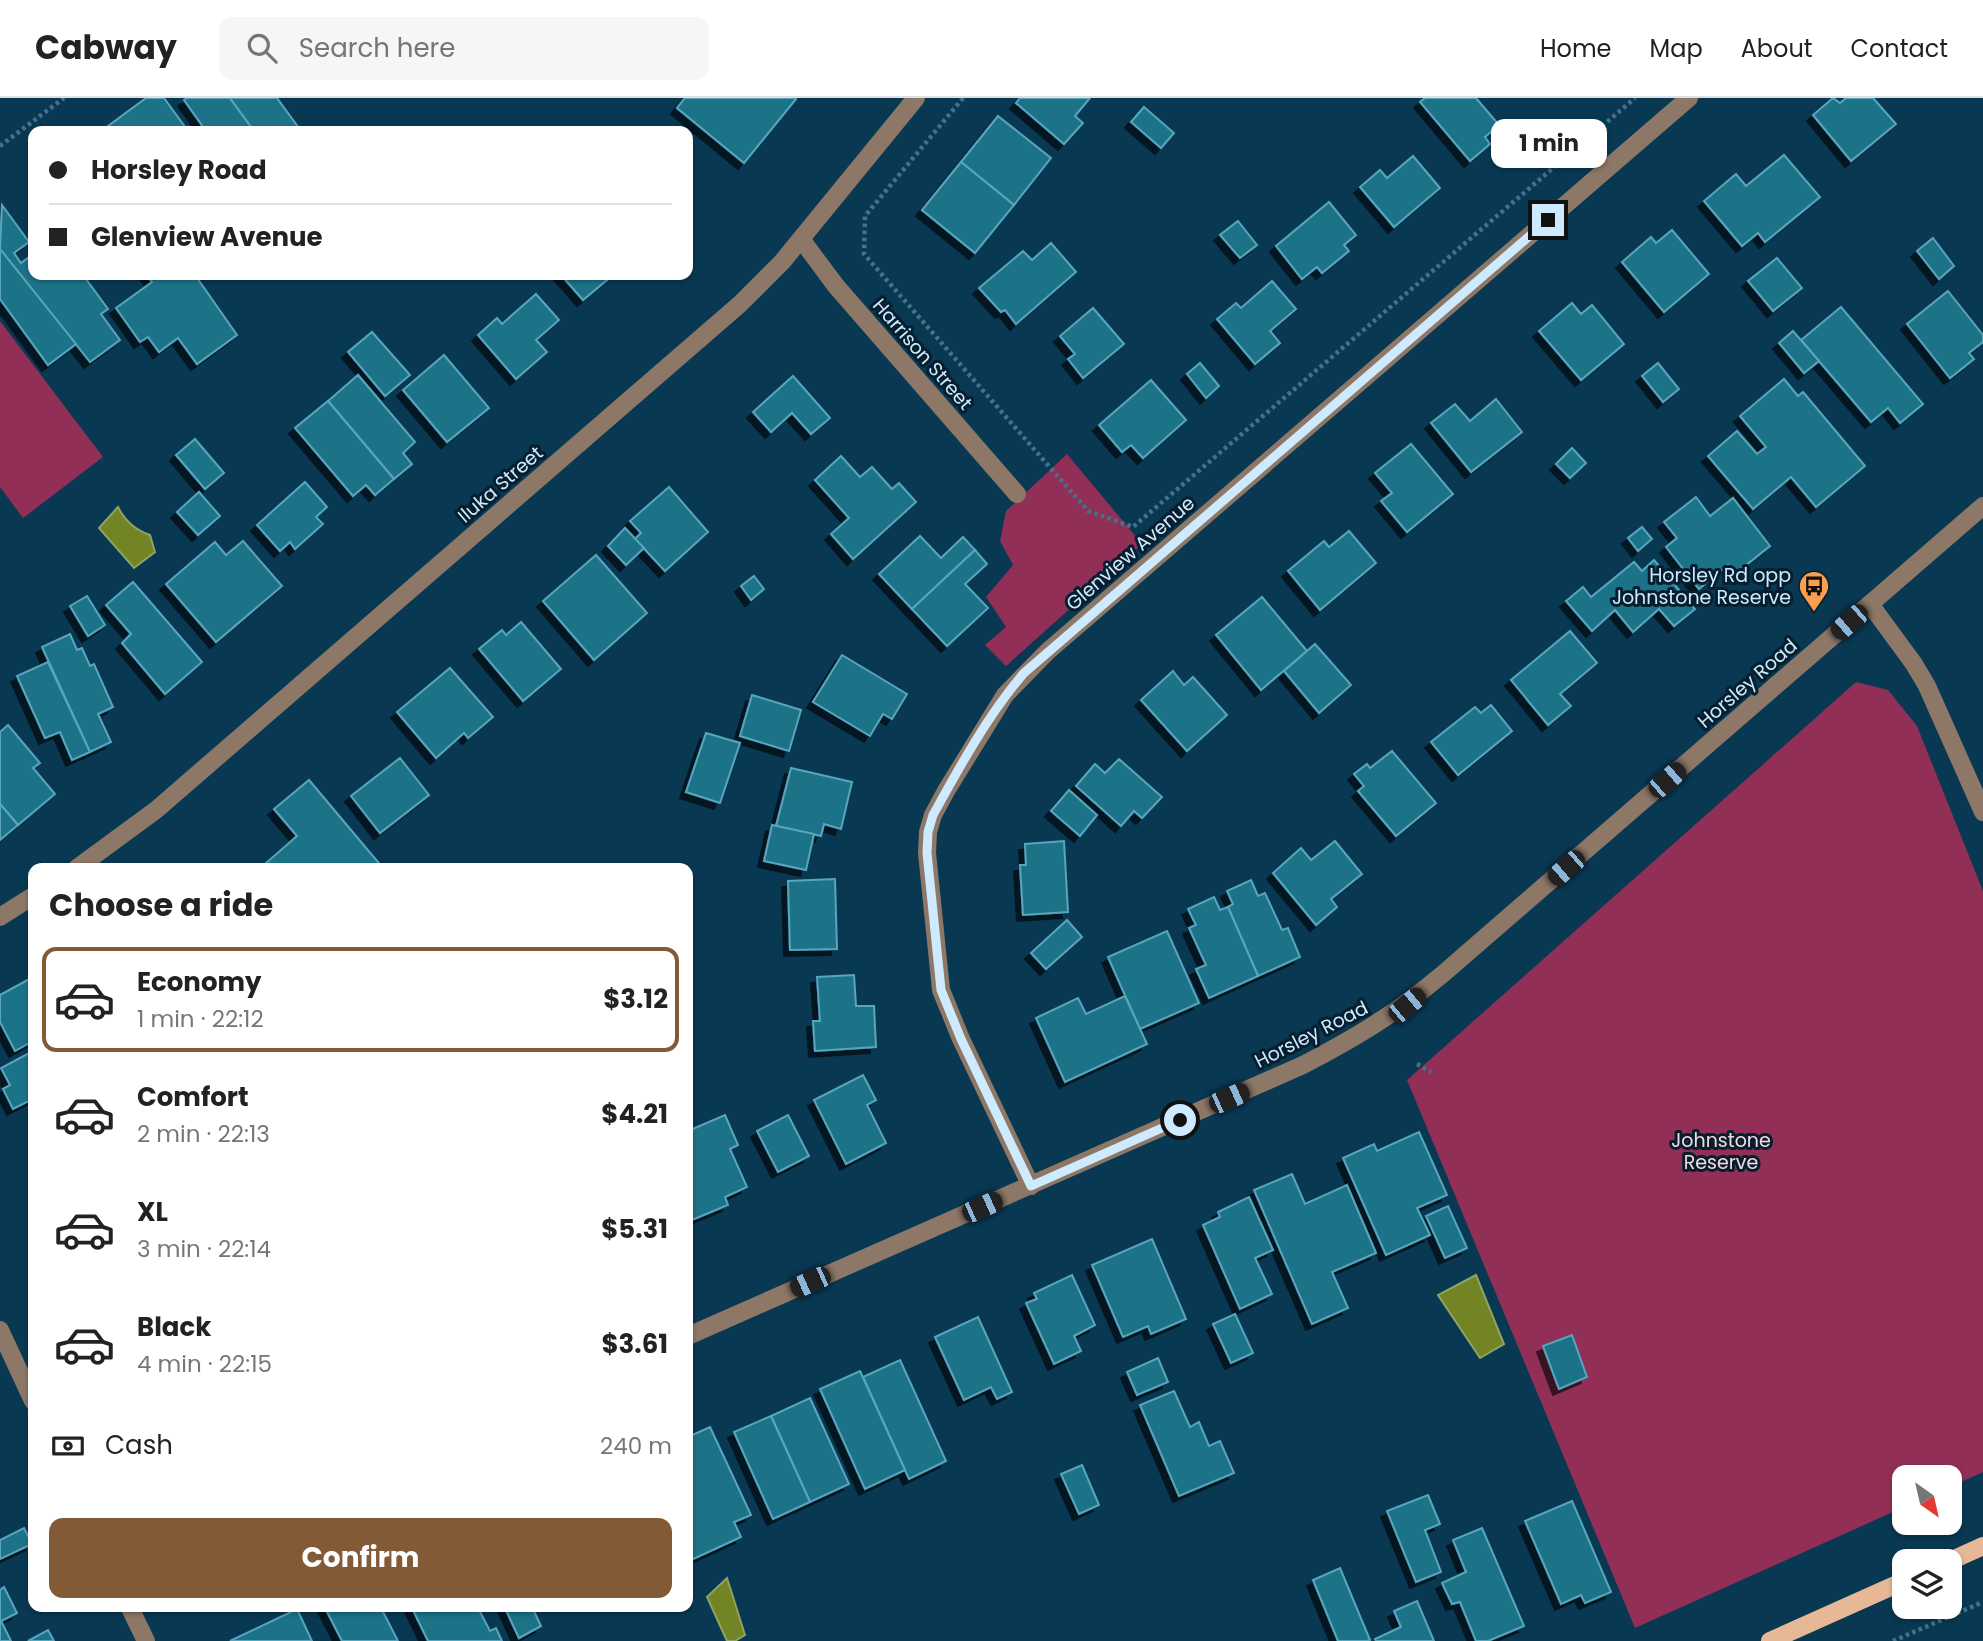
<!DOCTYPE html>
<html lang="en">
<head>
<meta charset="utf-8">
<style>
  body { margin:0; font-family:Poppins,sans-serif; background:#f6f6f6; color:#222; height:100vh; display:flex; flex-direction:column; font-size:26px; white-space:nowrap }
  * { box-sizing:border-box; margin:0 }
  p { font-size:23px; color:#767676 }
  .icon { flex:none; width:38px; height:38px; fill:none; stroke:currentColor; stroke-width:2; stroke-linecap:round; stroke-linejoin:round }
  .map { position:relative; flex:1; overflow:hidden }
  .details { position:absolute; left:28px; top:765px; width:665px; height:749px; display:flex; flex-direction:column; background:#fff; border-radius:14px; box-shadow:0 2px 5px #0004 }
  .details>* { flex:none }
  .hud { position:absolute; left:28px; top:28px; width:665px; height:154px; border-radius:14px; box-shadow:0 2px 5px #0004; display:grid; align-content:center; height:154px; padding:0 21px; background:#fff }
  .needle { width:46px; rotate:146deg }
  .tools { position:absolute; left:1892px; top:1367px; display:grid; gap:14px }
  .tools a { display:grid; place-items:center; width:70px; height:70px; border-radius:14px; background:#fff; box-shadow:0 2px 5px #0004; font-size:35px }
  .end { position:absolute; width:32px; height:32px; margin:-16px; border:9px solid #cdeaff; background:#111; box-shadow:0 0 0 4px #111 }
  .from { border-radius:50% }
  .bubble { position:absolute; height:49px; border-radius:14px; background:#fff; box-shadow:0 2px 5px #0004; font-size:23px; font-weight:700; line-height:49px; text-align:center }
  .car { position:absolute; width:21px; height:42px; margin:-21px -10px; border-radius:9px; box-shadow:0 0 5px 2px #0007; background:linear-gradient(#222 24%,#8ab4d8 0 40%,#222 0 76%,#8ab4d8 0 86%,#222 0) }
  .hud b { display:flex; align-items:center; gap:24px; height:66px; font-size:26px }
  .hud b+b { border-top:2px solid #e0e0e0 }
  .hud i { width:18px; height:18px; background:#222 }
  ul { padding:0; list-style:none }
  li { display:flex; align-items:center; gap:21px; height:105px; margin:0 14px 10px; padding:0 7px; border:4px solid transparent; border-radius:14px }
  li div { flex:1 }
  li b { display:block; font-size:26px }
  li em { font-style:normal; font-weight:700 }
  li.current { border-color:#835a36 }
  li>.icon { width:63px; height:63px; stroke-width:1.5 }
  h2 { padding:0 21px; font-size:32px; line-height:84px }
  .pay { display:flex; align-items:center; gap:18px; height:77px; padding:0 21px; font-size:26px }
  .pay p { margin-inline-start:auto }
  .action { display:flex; gap:14px; margin-top:auto; padding:14px 21px }
  .action a { flex:1; height:80px; border-radius:14px; background:#835a36; color:#fff; font-size:28px; font-weight:700; line-height:80px; text-align:center }
  header { display:flex; align-items:center; gap:42px; box-sizing:border-box; height:98px; padding:0 35px; background:#fff; border-bottom:2px solid #e0e0e0 }
  header strong { font-size:33px }
  nav { display:flex; gap:38px; margin-inline-start:auto; font-size:24px }
  .search { width:490px; height:63px; background:#f6f6f6; display:flex; align-items:center; gap:18px; box-sizing:border-box; padding:0 24px; border-radius:14px; color:#767676; font-size:26px }
  .map>svg:first-child { display:block }
  .green { fill:#912f56 }
  .water { fill:#738425; stroke:#8ea366; stroke-width:2 }
  .building { fill:#1e7388; stroke:#58a6bd; stroke-width:2; filter:url(#shadow) }
  .lines { fill:none; stroke-linecap:round; stroke-linejoin:round }
  .path { stroke:#477089; stroke-width:4.5; stroke-dasharray:3.5 3.5; stroke-linecap:butt }
  .minor { stroke:#8d7766; stroke-width:18 }
  .major { stroke:#e6b895; stroke-width:18 }
  .route { stroke:#cdeaff; stroke-width:9 }
  .labels { text-anchor:middle; stroke-width:6; stroke-linejoin:round; paint-order:stroke }
  .street-label { font-size:19px; fill:#cdeaff; stroke:#061e2d }
  .poi-label { font-size:19px; fill:#cdeaff; stroke:#061e2d; text-anchor:end }
  .park-label { font-size:19px; fill:#f8d9e2; stroke:#061e2d }
</style>
</head>
<body>
<header>
<strong>Cabway</strong>
<div class="search"><svg class="icon" aria-label="search" viewBox="0 0 24 24"><circle cx="10" cy="10" r="6"/><path d="M15 15l6 6"/></svg>Search here</div>
<nav><a>Home</a><a>Map</a><a>About</a><a>Contact</a></nav>
</header>
<div class="map">
<svg width="1983" height="1543" viewBox="0 0 1983 1543">
  <defs>
    <filter id="shadow"><feDropShadow dx="-6" dy="6" stdDeviation="0" flood-color="#0009"/></filter>
  </defs>
  <rect width="100%" height="100%" fill="#093853"/>
  <g class="green">
    <polygon points="0,223 103,359 23,420 0,389"/>
    <polygon points="1067,356 1142,446 1006,568 985,547 1006,529 986,499 1013,467 1000,443 1006,413"/>
    <polygon points="1856,584 1888,592 1917,628 1983,793 1983,1374 1950,1389 1950,1379 1904,1379 1904,1409 1635,1530 1407,982"/>
  </g>
  <g class="water">
    <path d="M118,409C125,423 135,432 150,437L155,454L134,470L99,430Z"/>
    <polygon points="1476,1177 1504,1246 1480,1260 1438,1197"/>
    <polygon points="727,1480 745,1537 735,1543 727,1543 707,1499"/>
  </g>
  <g class="building">
    <polygon points="146,0 164,0 188,33 111,33 108,28"/>
    <polygon points="187,0 230,0 254,33 206,33 184,2"/>
    <polygon points="230,0 277,0 301,33 254,33"/>
    <polygon points="685,0 794,0 796,1 744,65 677,10"/>
    <polygon points="1020,0 1090,0 1075,18 1083,25 1064,46 1016,5"/>
    <polygon points="1425,0 1476,0 1499,27 1485,39 1490,46 1470,63 1420,4"/>
    <polygon points="1833,0 1840,5 1846,0 1873,0 1896,26 1851,63 1813,17"/>
    <polygon points="1144,9 1174,35 1161,50 1131,24"/>
    <polygon points="998,18 1051,60 1014,107 961,64"/>
    <polygon points="1784,57 1820,99 1765,144 1758,135 1742,148 1704,103 1736,76 1746,88"/>
    <polygon points="1413,58 1440,90 1394,129 1360,89 1380,72 1387,80"/>
    <polygon points="961,64 1014,107 975,155 922,112"/>
    <polygon points="1329,104 1356,137 1344,147 1349,153 1322,175 1317,169 1302,181 1276,148"/>
    <polygon points="2,107 29,144 14,155 21,165 33,156 33,177 83,177 108,211 101,216 120,242 90,264 0,151"/>
    <polygon points="1238,123 1257,147 1240,160 1220,137"/>
    <polygon points="1672,132 1709,176 1664,214 1622,164 1651,139 1656,145"/>
    <polygon points="1933,140 1954,168 1939,181 1917,153"/>
    <polygon points="1051,145 1076,174 1016,226 1005,212 1001,214 979,190 1023,153 1032,162"/>
    <polygon points="0,151 76,246 48,267 0,201"/>
    <polygon points="1777,160 1802,190 1773,213 1748,183"/>
    <polygon points="147,177 195,177 237,237 197,266 178,240 159,254 148,239 140,244 116,210 152,184"/>
    <polygon points="561,177 613,177 583,202"/>
    <polygon points="1272,183 1296,211 1270,233 1280,245 1255,266 1217,221 1236,205 1241,210"/>
    <polygon points="1948,193 1983,237 1983,244 1969,255 1974,261 1950,280 1907,226"/>
    <polygon points="536,196 559,222 536,242 547,254 516,281 478,237 497,220 502,226"/>
    <polygon points="1572,205 1581,216 1592,207 1624,246 1581,282 1539,233"/>
    <polygon points="1841,209 1923,306 1900,325 1888,310 1871,324 1801,242"/>
    <polygon points="1093,210 1124,246 1083,280 1068,261 1075,256 1060,238"/>
    <polygon points="1793,233 1819,263 1804,275 1779,245"/>
    <polygon points="372,234 410,277 385,298 348,254"/>
    <polygon points="444,257 489,310 447,344 403,292"/>
    <polygon points="1200,265 1219,288 1206,300 1187,276"/>
    <polygon points="1658,265 1679,291 1663,304 1642,278"/>
    <polygon points="358,277 415,344 403,355 412,366 394,381 328,303"/>
    <polygon points="793,278 830,320 811,336 792,315 771,334 753,314"/>
    <polygon points="1784,281 1798,298 1803,294 1865,368 1816,409 1791,379 1753,411 1708,358 1737,333 1757,356 1766,349 1740,318"/>
    <polygon points="1151,282 1186,322 1143,360 1131,347 1122,354 1099,327"/>
    <polygon points="1496,301 1522,334 1471,374 1431,325 1455,306 1470,323"/>
    <polygon points="328,303 394,381 375,397 366,387 353,398 295,330"/>
    <polygon points="195,341 224,375 205,391 176,357"/>
    <polygon points="1411,346 1453,396 1407,434 1381,403 1392,395 1375,375"/>
    <polygon points="1572,350 1586,365 1570,380 1556,366"/>
    <polygon points="841,358 860,379 872,369 892,391 899,385 916,404 853,461 831,436 849,420 815,382"/>
    <polygon points="305,384 327,409 316,419 323,426 295,451 290,444 280,453 257,427"/>
    <polygon points="669,389 708,434 665,473 635,441 641,435 630,423"/>
    <polygon points="199,394 220,418 198,437 177,414"/>
    <polygon points="1696,399 1710,418 1733,400 1770,448 1735,476 1728,467 1699,491 1666,449 1677,440 1664,424"/>
    <polygon points="1642,429 1652,441 1638,453 1628,440"/>
    <polygon points="625,430 644,450 626,467 608,448"/>
    <polygon points="1349,433 1376,465 1320,512 1288,473 1324,443 1329,449"/>
    <polygon points="920,438 941,460 963,439 975,452 912,511 879,476"/>
    <polygon points="243,443 282,488 216,544 166,486 215,444 226,457"/>
    <polygon points="975,452 987,466 965,486 988,510 947,548 912,511"/>
    <polygon points="596,457 647,515 594,562 543,503"/>
    <polygon points="1654,462 1695,511 1674,528 1659,511 1633,534 1615,512 1592,533 1566,503 1583,489 1591,499 1634,464 1642,473"/>
    <polygon points="754,478 764,491 751,502 741,488"/>
    <polygon points="133,484 202,564 165,596 122,545 131,536 106,507"/>
    <polygon points="87,498 105,527 88,538 70,508"/>
    <polygon points="1262,499 1307,553 1261,592 1216,537"/>
    <polygon points="521,524 561,571 523,603 479,551 502,532 506,537"/>
    <polygon points="1570,533 1597,565 1560,596 1571,608 1548,627 1511,582"/>
    <polygon points="70,536 77,552 82,550 90,568 94,566 113,609 98,616 111,644 90,654 42,549"/>
    <polygon points="1315,546 1351,587 1319,615 1284,573"/>
    <polygon points="842,557 907,596 892,621 883,616 870,638 813,604"/>
    <polygon points="48,564 90,654 72,662 60,634 45,640 17,578"/>
    <polygon points="450,570 493,619 468,640 464,635 436,660 397,614"/>
    <polygon points="1173,573 1184,587 1193,579 1227,617 1187,653 1141,602"/>
    <polygon points="752,597 801,612 789,653 740,638"/>
    <polygon points="1491,607 1512,633 1458,677 1431,644 1475,609 1481,615"/>
    <polygon points="8,627 40,665 33,670 55,696 18,727 0,706 0,634"/>
    <polygon points="706,635 740,645 720,705 686,694"/>
    <polygon points="1392,653 1436,705 1396,738 1358,693 1364,688 1354,676 1367,666 1370,670"/>
    <polygon points="400,660 429,697 380,735 351,698"/>
    <polygon points="1119,661 1162,699 1142,720 1134,713 1121,728 1076,688 1095,666 1105,675"/>
    <polygon points="791,670 852,684 841,731 824,726 821,738 776,728"/>
    <polygon points="309,682 383,770 270,770 266,765 297,738 274,711"/>
    <polygon points="1069,692 1097,717 1080,738 1051,713"/>
    <polygon points="0,706 18,727 0,742"/>
    <polygon points="772,727 814,736 806,772 764,763"/>
    <polygon points="1064,743 1068,814 1023,817 1020,767 1026,767 1025,746"/>
    <polygon points="1335,743 1362,776 1331,801 1337,809 1316,827 1273,775 1301,750 1311,762"/>
    <polygon points="835,781 837,851 790,852 788,783"/>
    <polygon points="1251,782 1258,798 1265,795 1282,832 1288,830 1300,859 1258,878 1228,809 1233,806 1227,793"/>
    <polygon points="1214,799 1220,812 1228,809 1258,878 1209,900 1196,871 1206,867 1189,830 1196,827 1188,811"/>
    <polygon points="1067,822 1082,839 1046,871 1031,855"/>
    <polygon points="1167,833 1199,905 1140,931 1108,859"/>
    <polygon points="854,877 856,908 874,908 876,949 815,953 813,923 820,923 817,879"/>
    <polygon points="33,879 33,943 15,953 0,924 0,897"/>
    <polygon points="1125,898 1147,946 1065,984 1036,920 1078,900 1086,916"/>
    <polygon points="33,953 33,1001 13,1011 3,991 10,987 1,970"/>
    <polygon points="863,977 876,1002 867,1007 886,1045 846,1066 814,1002"/>
    <polygon points="725,1017 738,1047 730,1051 747,1089 725,1099 728,1107 692,1122 688,1114 688,1033"/>
    <polygon points="788,1017 809,1058 778,1074 757,1033"/>
    <polygon points="1419,1034 1447,1097 1417,1110 1430,1137 1386,1157 1343,1060 1374,1046 1377,1053"/>
    <polygon points="1292,1076 1305,1106 1347,1087 1376,1155 1332,1174 1348,1210 1312,1226 1254,1092"/>
    <polygon points="1249,1099 1273,1152 1255,1160 1272,1196 1240,1211 1203,1127 1220,1119 1218,1114"/>
    <polygon points="1448,1108 1467,1150 1445,1160 1426,1118"/>
    <polygon points="1152,1141 1186,1221 1151,1236 1148,1228 1123,1239 1092,1167"/>
    <polygon points="1072,1177 1095,1227 1074,1238 1081,1253 1054,1266 1026,1205 1037,1201 1034,1195"/>
    <polygon points="1235,1216 1253,1255 1231,1265 1213,1226"/>
    <polygon points="978,1219 1012,1294 997,1301 991,1289 964,1302 935,1239"/>
    <polygon points="1572,1237 1587,1279 1559,1291 1543,1248"/>
    <polygon points="1158,1260 1168,1284 1137,1297 1127,1274"/>
    <polygon points="900,1262 946,1363 909,1381 863,1279"/>
    <polygon points="860,1273 905,1372 865,1391 820,1291"/>
    <polygon points="1174,1293 1190,1329 1199,1324 1209,1348 1220,1343 1234,1375 1179,1398 1140,1307"/>
    <polygon points="810,1300 849,1386 810,1404 771,1318"/>
    <polygon points="771,1318 810,1404 773,1421 734,1334"/>
    <polygon points="710,1329 751,1417 734,1424 741,1439 689,1463 688,1339"/>
    <polygon points="1082,1367 1099,1407 1079,1416 1061,1376"/>
    <polygon points="1428,1397 1440,1426 1425,1432 1441,1474 1416,1484 1387,1413"/>
    <polygon points="1572,1403 1611,1494 1585,1505 1581,1497 1561,1506 1525,1423"/>
    <polygon points="24,1430 32,1446 0,1461 0,1442"/>
    <polygon points="1482,1430 1524,1528 1488,1543 1476,1543 1460,1504 1452,1506 1442,1485 1466,1474 1453,1442"/>
    <polygon points="1340,1470 1370,1542 1367,1543 1338,1543 1313,1482"/>
    <polygon points="4,1489 17,1515 1,1523 11,1543 0,1543 0,1492"/>
    <polygon points="1417,1503 1434,1543 1376,1543 1375,1541 1401,1529 1394,1513"/>
    <polygon points="324,1508 380,1508 398,1543 342,1543"/>
    <polygon points="411,1508 477,1508 490,1533 496,1530 502,1543 428,1543"/>
    <polygon points="504,1508 537,1508 533,1511 541,1528 519,1540"/>
    <polygon points="297,1511 312,1543 230,1543"/>
    <polygon points="48,1532 54,1543 28,1543"/>
  </g>
  <g class="lines">
    <g class="path">
      <polyline points="963,0 865,118 864,156 1088,413 1133,429 1635,0"/>
      <polyline points="0,48 64,0"/>
      <polyline points="1417,966 1431,974"/>
      <polyline points="1893,1543 1983,1504"/>
    </g>
    <g class="minor">
      <polyline points="801,141 836,188 1017,396"/>
      <polyline points="1870,506 1914,566 1927,588 1983,714"/>
      <polyline points="77,770 156,712 740,206 782,164 916,0"/>
      <polyline points="0,819 33,798"/>
      <polyline points="1031,1088 961,941 941,892 927,755 928,734 933,717 946,693 1005,597 1048,553 1689,0"/>
      <polyline points="0,1232 33,1303"/>
      <path d="M688,1238L1303,967C1357,939 1398,914 1444,875L1983,408"/>
      <polyline points="129,1508 146,1543"/>
    </g>
    <g class="major">
      <polyline points="1950,1463 1983,1448"/>
      <polyline points="1770,1543 1904,1483"/>
    </g>
  </g>
  <g class="lines">
    <path class="route" d="M1180,1022L1031,1088L961,941L941,892L927,755L928,734L933,717C960,668 988,617 1024,575L1548,122"/>
  </g>
  <defs>
    <g id="bus-pin" transform="scale(1.575)"><path d="M0 17L-7.5 6A9.5 9.5 0 1 1 7.5 6Z" fill="#fa9f4f" stroke="#061e2d"/><path d="M-5-6H5V4H4V6H2V4H-2V6H-4V4H-5ZM-3.5-4V0h7V-4ZM-3.5 1.2v1.5H-2V1.2ZM2 1.2v1.5H3.5V1.2Z" fill="#111"/></g>
  </defs>
  <g fill-rule="evenodd">
    <use href="#bus-pin" x="1814" y="488"/>
  </g>
  <g class="labels">
    <g class="street-label">
      <text transform="translate(923 256) rotate(49)" y="7">Harrison Street</text>
      <text transform="translate(500 386) rotate(-41)" y="7">Iluka Street</text>
      <text transform="translate(1130 455) rotate(-41)" y="7">Glenview Avenue</text>
      <text transform="translate(1747 585) rotate(-41)" y="7">Horsley Road</text>
      <text transform="translate(1311 936) rotate(-27)" y="7">Horsley Road</text>
    </g>
    <g class="poi-label">
      <text x="1791" y="484">Horsley Rd opp<tspan x="1791" dy="22">Johnstone Reserve</tspan></text>
    </g>
    <g class="park-label">
      <text x="1721" y="1049">Johnstone<tspan x="1721" dy="22">Reserve</tspan></text>
    </g>
  </g>
</svg>
<div class="tools">
<a><svg class="needle" viewBox="-14 -14 28 28"><path d="M0-13l5 13h-10z" fill="#e53935"/><path d="M0 13l5-13h-10z" fill="#767676"/></svg></a>
<a><svg class="icon" aria-label="layers" viewBox="0 0 24 24"><path d="M12 4l9 5-9 5-9-5zM3 14l9 5 9-5"/></svg></a>
</div>
<i class="end from" style="left:1180px;top:1022px"></i>
<i class="end" style="left:1548px;top:122px"></i>
<div class="bubble" style="left:1491px;top:21px;width:116px">1 min</div>
<i class="car" style="left:1849px;top:524px;rotate:229deg"></i>
<i class="car" style="left:1667px;top:682px;rotate:49deg"></i>
<i class="car" style="left:1566px;top:770px;rotate:229deg"></i>
<i class="car" style="left:1407px;top:907px;rotate:50deg"></i>
<i class="car" style="left:1229px;top:1000px;rotate:66deg"></i>
<i class="car" style="left:982px;top:1109px;rotate:66deg"></i>
<i class="car" style="left:810px;top:1184px;rotate:246deg"></i>
<div class="hud">
<b><i class="from"></i>Horsley Road</b>
<b><i></i>Glenview Avenue</b>
</div>
<section class="details">
<h2>Choose a ride</h2>
<ul>
<li class="current"><svg class="icon" aria-label="car" viewBox="0 0 24 24"><path d="M5 17H2v-5l4-1 3-4h7l3 4 3 1v5h-3M9 17h6M6 11h13"/><circle cx="7" cy="17" r="2"/><circle cx="17" cy="17" r="2"/></svg><div><b>Economy</b><p>1 min · 22:12</p></div><em>$3.12</em></li>
<li><svg class="icon" aria-label="car" viewBox="0 0 24 24"><path d="M5 17H2v-5l4-1 3-4h7l3 4 3 1v5h-3M9 17h6M6 11h13"/><circle cx="7" cy="17" r="2"/><circle cx="17" cy="17" r="2"/></svg><div><b>Comfort</b><p>2 min · 22:13</p></div><em>$4.21</em></li>
<li><svg class="icon" aria-label="car" viewBox="0 0 24 24"><path d="M5 17H2v-5l4-1 3-4h7l3 4 3 1v5h-3M9 17h6M6 11h13"/><circle cx="7" cy="17" r="2"/><circle cx="17" cy="17" r="2"/></svg><div><b>XL</b><p>3 min · 22:14</p></div><em>$5.31</em></li>
<li><svg class="icon" aria-label="car" viewBox="0 0 24 24"><path d="M5 17H2v-5l4-1 3-4h7l3 4 3 1v5h-3M9 17h6M6 11h13"/><circle cx="7" cy="17" r="2"/><circle cx="17" cy="17" r="2"/></svg><div><b>Black</b><p>4 min · 22:15</p></div><em>$3.61</em></li>
</ul>
<div class="pay"><svg class="icon" aria-label="cash" viewBox="0 0 24 24"><path d="M3 7h18v10H3z"/><circle cx="12" cy="12" r="2"/></svg>Cash<p>240 m</p></div>
<div class="action"><a>Confirm</a></div>
</section>
</div>
</body>
</html>
